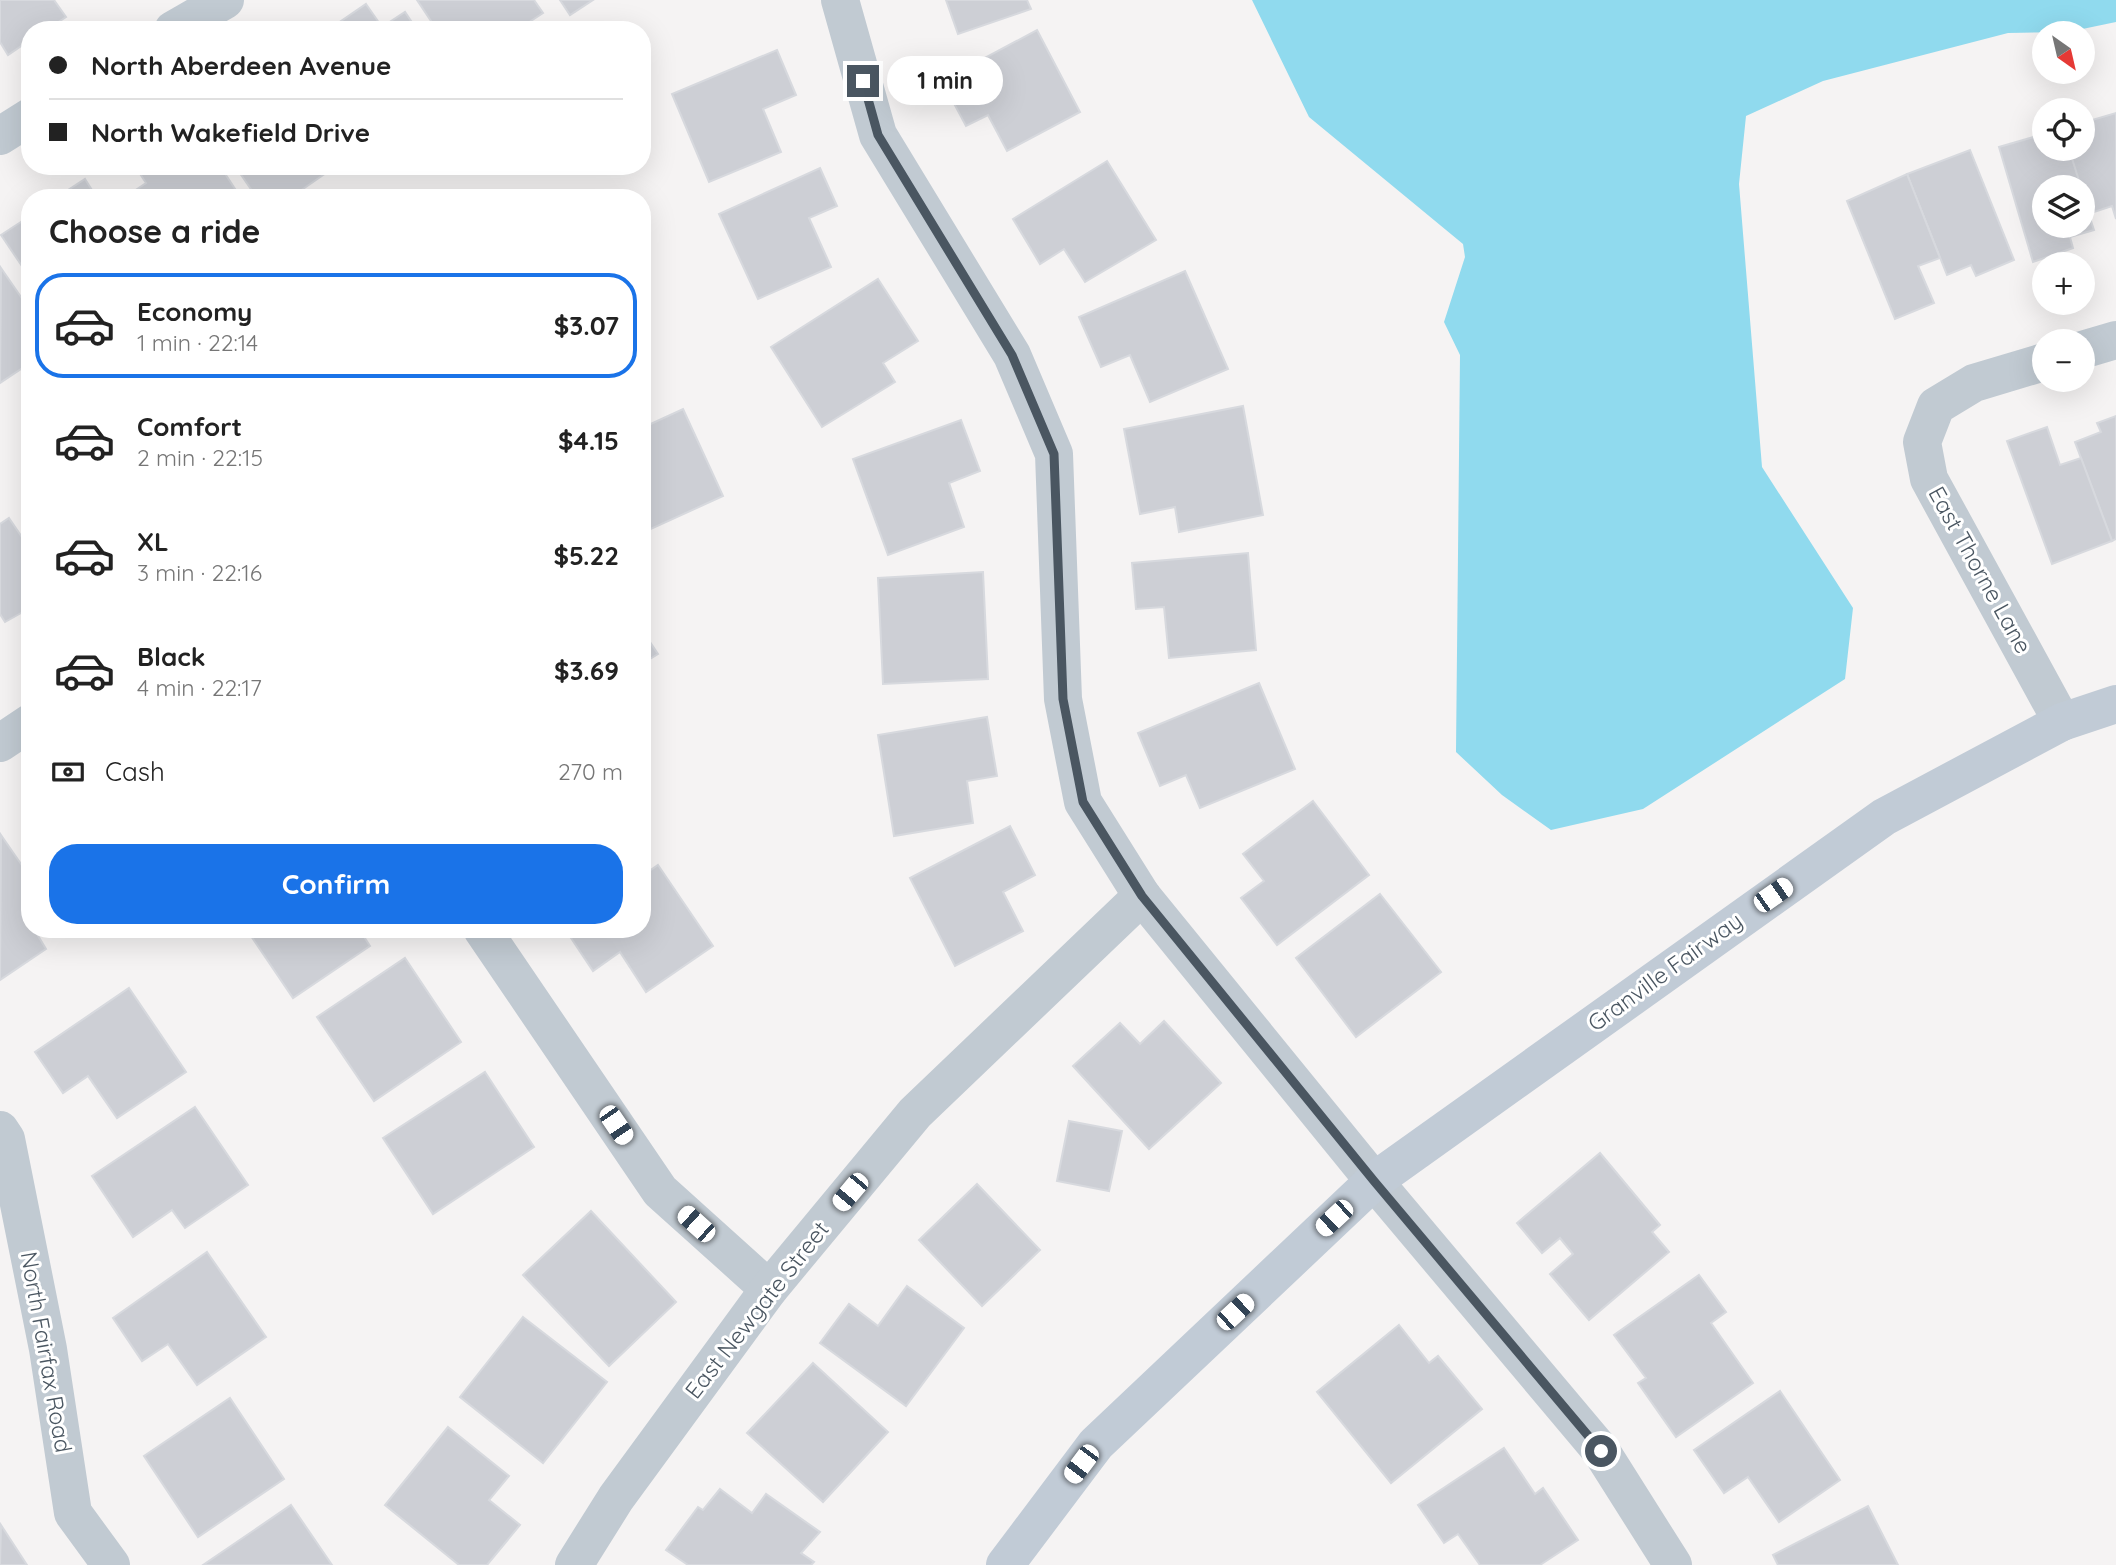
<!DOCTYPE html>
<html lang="en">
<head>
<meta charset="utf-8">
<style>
  body { margin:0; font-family:Quicksand,sans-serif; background:#f6f6f6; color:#222; height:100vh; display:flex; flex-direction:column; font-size:26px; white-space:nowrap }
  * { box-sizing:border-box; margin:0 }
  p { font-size:23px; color:#767676 }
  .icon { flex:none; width:38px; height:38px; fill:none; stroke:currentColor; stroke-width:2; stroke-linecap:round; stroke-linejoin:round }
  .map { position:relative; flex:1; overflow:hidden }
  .sheet { position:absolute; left:21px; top:189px; width:630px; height:749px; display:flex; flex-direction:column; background:#fff; border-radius:28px; box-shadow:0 7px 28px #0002 }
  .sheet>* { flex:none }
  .guide { position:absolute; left:21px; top:21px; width:630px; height:154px; border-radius:28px; box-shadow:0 7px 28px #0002; display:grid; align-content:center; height:154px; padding:0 28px; background:#fff }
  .needle { width:46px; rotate:146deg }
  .buttons { position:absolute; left:2032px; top:21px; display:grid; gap:14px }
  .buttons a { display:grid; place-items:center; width:63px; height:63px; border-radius:50%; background:#fff; box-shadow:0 7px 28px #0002; font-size:35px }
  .end { position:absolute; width:32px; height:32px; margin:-16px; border:9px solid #4a5661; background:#fff; box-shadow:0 0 0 4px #fff }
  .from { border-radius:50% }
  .bubble { position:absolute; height:49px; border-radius:24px; background:#fff; box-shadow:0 7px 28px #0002; font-size:23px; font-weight:800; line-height:49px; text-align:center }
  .car { position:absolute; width:21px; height:42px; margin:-21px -10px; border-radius:9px; box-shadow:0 0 5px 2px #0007; background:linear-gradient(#fff 24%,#345 0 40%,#fff 0 76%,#345 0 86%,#fff 0) }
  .guide b { display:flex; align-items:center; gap:24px; height:66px; font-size:26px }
  .guide b+b { border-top:2px solid #e0e0e0 }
  .guide i { width:18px; height:18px; background:#222 }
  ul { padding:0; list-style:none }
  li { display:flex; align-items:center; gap:21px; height:105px; margin:0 14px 10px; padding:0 14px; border:4px solid transparent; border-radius:28px }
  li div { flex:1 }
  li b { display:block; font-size:26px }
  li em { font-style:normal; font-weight:800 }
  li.current { border-color:#1a73e8 }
  li>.icon { width:63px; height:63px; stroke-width:1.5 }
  h2 { padding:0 28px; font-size:32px; line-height:84px }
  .pay { display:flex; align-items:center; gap:18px; height:77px; padding:0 28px; font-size:26px }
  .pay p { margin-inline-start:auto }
  .primary-button { display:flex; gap:14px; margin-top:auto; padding:14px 28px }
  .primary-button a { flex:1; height:80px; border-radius:28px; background:#1a73e8; color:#fff; font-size:28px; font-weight:800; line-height:80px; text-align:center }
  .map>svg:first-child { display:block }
  .water { fill:#90daee }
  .building { fill:#cdcfd5; stroke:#d7d9de; stroke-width:2 }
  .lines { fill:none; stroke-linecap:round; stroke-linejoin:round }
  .street { stroke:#c1cad2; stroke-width:38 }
  .secondary { stroke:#c1cbd6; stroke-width:38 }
  .route { stroke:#4a5661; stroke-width:9 }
  .labels { text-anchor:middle; stroke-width:6; stroke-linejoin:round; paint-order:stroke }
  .street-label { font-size:23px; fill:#4a5661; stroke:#fff }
</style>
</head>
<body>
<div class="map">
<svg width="2116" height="1565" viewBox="0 0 2116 1565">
  <rect width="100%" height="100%" fill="#f5f3f3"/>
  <polygon class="water" points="1252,0 2116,0 2116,22 2068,32 2008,33 1823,81 1746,116 1739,184 1762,467 1853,608 1845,679 1643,809 1551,830 1502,795 1456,752 1460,355 1444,322 1465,257 1463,244 1309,117"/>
  <g class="building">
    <polygon points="0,0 54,0 66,17 46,30 30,30 30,40 8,55 0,42"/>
    <polygon points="417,0 534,0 543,13 517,30 437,30"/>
    <polygon points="560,0 593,0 570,15"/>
    <polygon points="946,0 1027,0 1031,9 958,34"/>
    <polygon points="366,4 382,27 405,12 417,30 328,30"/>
    <polygon points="1037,30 1080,112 1007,151 988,115 966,126 942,81"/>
    <polygon points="777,50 796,95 763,109 781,152 709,182 672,94"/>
    <polygon points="2116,113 2116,219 2112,206 2088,214 2069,149 2082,149 2082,123"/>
    <polygon points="2044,134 2044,149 2069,149 2081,187 2044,187 2044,226 2082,226 2082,194 2094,230 2070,237 2073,248 2033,262 1999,147"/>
    <polygon points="1970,150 2014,260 1976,276 1971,265 1947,275 1907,174"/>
    <polygon points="1107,161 1156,240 1085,282 1064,249 1040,264 1013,219"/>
    <polygon points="135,166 220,166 241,198 124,198 146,183"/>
    <polygon points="235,166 336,166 290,198 257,198"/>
    <polygon points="820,168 837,206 809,218 831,267 758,299 719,214"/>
    <polygon points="1907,174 1940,258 1918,266 1934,303 1895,319 1847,201"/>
    <polygon points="85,179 97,198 56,198"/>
    <polygon points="30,216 30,278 1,235"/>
    <polygon points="1,268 30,310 30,363 0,383"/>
    <polygon points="1185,271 1228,369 1150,402 1130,355 1101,367 1079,317"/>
    <polygon points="878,279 918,341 883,363 895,382 822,427 771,347"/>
    <polygon points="1243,406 1263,515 1179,532 1175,507 1140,514 1124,429"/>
    <polygon points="683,409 723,496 642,533 642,428"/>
    <polygon points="2116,416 2116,539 2112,541 2075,442 2101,432 2097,423"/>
    <polygon points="961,420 980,471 949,483 964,527 888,555 853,459"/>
    <polygon points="2047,427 2060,465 2081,458 2112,541 2052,564 2007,441"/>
    <polygon points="9,518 24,540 30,536 30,608 5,622 0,614 0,524"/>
    <polygon points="1248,553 1256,650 1169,658 1164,607 1136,609 1132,563"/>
    <polygon points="983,572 988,679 883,684 878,578"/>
    <polygon points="642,630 658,654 642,664"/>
    <polygon points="1259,683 1295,769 1200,808 1186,775 1160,786 1138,733"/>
    <polygon points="987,717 997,776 967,781 973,823 894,836 878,735"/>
    <polygon points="1313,801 1369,875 1277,945 1241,898 1264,881 1243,854"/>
    <polygon points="1010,826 1035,875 1003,892 1023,931 955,966 910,878"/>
    <polygon points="1,835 30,877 30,929 34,929 46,949 0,980"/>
    <polygon points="658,865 713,946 646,992 620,952 593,971 565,929 642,929 642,876"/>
    <polygon points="1380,894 1441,972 1356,1037 1296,958"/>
    <polygon points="260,929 359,929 370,946 293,998 251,936"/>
    <polygon points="405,958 461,1042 374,1101 317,1017"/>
    <polygon points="129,988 186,1072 117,1118 88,1076 63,1093 35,1052"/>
    <polygon points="1164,1021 1221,1083 1149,1149 1073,1066 1120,1023 1140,1044"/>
    <polygon points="485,1072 534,1147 433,1214 383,1138"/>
    <polygon points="195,1107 248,1185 185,1228 172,1210 133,1237 92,1176"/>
    <polygon points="1069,1121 1122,1131 1109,1191 1057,1181"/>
    <polygon points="1600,1153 1660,1225 1652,1232 1669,1252 1589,1320 1550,1274 1573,1254 1560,1238 1542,1253 1517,1223"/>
    <polygon points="977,1184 1040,1250 982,1306 919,1240"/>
    <polygon points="591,1211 676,1302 609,1366 523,1275"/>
    <polygon points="207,1252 266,1337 197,1385 168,1344 142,1361 113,1318"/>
    <polygon points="1699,1275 1726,1312 1711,1323 1753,1383 1676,1437 1638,1383 1646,1378 1614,1335"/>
    <polygon points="907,1286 964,1328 906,1406 820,1343 849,1304 878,1326"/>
    <polygon points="523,1317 607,1382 543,1463 460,1397"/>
    <polygon points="1399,1325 1429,1363 1438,1356 1482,1409 1391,1483 1317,1392"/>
    <polygon points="813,1363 888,1432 823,1502 747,1433"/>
    <polygon points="1780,1391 1840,1480 1779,1522 1748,1477 1724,1493 1694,1450"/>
    <polygon points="230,1398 284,1479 198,1537 144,1456"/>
    <polygon points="448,1427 509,1476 489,1500 520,1525 487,1565 459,1565 385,1505"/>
    <polygon points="1504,1448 1535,1494 1543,1488 1578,1540 1540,1565 1480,1565 1458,1534 1444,1543 1418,1505"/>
    <polygon points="720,1489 752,1513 766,1494 820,1532 801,1553 814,1562 811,1565 688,1565 666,1550 698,1507 703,1510"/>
    <polygon points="291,1505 332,1565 203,1565"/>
    <polygon points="1868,1506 1898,1565 1778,1565 1773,1555"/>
    <polygon points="1,1525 27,1565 0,1565"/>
  </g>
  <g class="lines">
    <g class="street">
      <polyline points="840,0 878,135 1012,355 1054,454 1063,699 1083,802 1142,896 1374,1181 1601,1451 1673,1565"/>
      <polyline points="173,30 225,0"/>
      <polyline points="0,136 30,117"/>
      <polyline points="2082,350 2116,340"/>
      <polyline points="2044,362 1974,383 1936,406 1922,442 1929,479 2062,722"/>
      <polyline points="0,743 30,723"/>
      <polyline points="482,929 660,1191 769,1289"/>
      <polyline points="0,1130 6,1139 48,1349 73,1513 111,1565"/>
      <polyline points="574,1565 616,1498 769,1289 915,1113 1142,896"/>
    </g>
    <polyline class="secondary" points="1005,1565 1096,1444 1374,1181 1884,817 2062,722 2116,704"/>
  </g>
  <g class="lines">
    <polyline class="route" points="863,81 878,135 1012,355 1054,454 1063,699 1083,802 1142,896 1374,1181 1601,1451"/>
  </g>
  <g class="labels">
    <g class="street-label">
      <text transform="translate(1980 570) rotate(61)" y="8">East Thorne Lane</text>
      <text transform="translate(1665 972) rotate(-36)" y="8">Granville Fairway</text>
      <text transform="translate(757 1310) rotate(-52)" y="8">East Newgate Street</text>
      <text transform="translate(46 1352) rotate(80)" y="8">North Fairfax Road</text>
    </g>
  </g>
</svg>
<div class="buttons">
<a><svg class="needle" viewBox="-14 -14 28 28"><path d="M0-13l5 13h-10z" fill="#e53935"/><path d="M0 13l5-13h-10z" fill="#767676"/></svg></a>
<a><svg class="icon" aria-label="locate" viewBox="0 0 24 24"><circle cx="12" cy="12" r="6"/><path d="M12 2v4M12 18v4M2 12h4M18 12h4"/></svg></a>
<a><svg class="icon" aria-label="layers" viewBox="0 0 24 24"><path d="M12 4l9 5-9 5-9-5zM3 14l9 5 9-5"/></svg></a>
<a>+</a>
<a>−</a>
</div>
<i class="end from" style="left:1601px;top:1451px"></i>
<i class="end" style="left:863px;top:81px"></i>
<div class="bubble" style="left:887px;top:56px;width:116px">1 min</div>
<i class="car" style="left:1773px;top:895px;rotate:55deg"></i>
<i class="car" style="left:616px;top:1125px;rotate:146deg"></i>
<i class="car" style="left:850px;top:1192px;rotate:220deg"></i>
<i class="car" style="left:1334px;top:1218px;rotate:227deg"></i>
<i class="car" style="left:696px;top:1224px;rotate:312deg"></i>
<i class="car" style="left:1235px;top:1312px;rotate:47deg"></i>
<i class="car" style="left:1081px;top:1464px;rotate:217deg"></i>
<div class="guide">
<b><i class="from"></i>North Aberdeen Avenue</b>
<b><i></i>North Wakefield Drive</b>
</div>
<section class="sheet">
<h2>Choose a ride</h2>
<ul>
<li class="current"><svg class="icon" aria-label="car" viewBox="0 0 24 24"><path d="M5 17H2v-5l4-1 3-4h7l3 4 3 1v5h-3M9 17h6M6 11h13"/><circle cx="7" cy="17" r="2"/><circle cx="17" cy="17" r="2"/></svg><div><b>Economy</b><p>1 min · 22:14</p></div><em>$3.07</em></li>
<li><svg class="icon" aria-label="car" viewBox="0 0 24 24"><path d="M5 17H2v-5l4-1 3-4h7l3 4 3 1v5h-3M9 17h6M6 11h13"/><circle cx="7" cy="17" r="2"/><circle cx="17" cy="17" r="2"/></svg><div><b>Comfort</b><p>2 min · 22:15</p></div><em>$4.15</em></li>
<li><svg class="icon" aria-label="car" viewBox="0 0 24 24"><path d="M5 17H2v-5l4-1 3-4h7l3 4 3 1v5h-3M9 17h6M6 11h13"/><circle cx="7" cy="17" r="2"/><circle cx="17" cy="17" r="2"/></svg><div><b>XL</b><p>3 min · 22:16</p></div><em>$5.22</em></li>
<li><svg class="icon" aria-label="car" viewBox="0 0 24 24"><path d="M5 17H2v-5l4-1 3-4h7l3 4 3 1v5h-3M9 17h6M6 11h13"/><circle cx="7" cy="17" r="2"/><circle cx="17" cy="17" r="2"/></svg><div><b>Black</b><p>4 min · 22:17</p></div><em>$3.69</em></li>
</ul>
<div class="pay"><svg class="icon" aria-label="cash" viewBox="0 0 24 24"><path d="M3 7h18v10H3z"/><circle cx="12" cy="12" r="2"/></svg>Cash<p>270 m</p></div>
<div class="primary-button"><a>Confirm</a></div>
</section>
</div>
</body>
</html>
